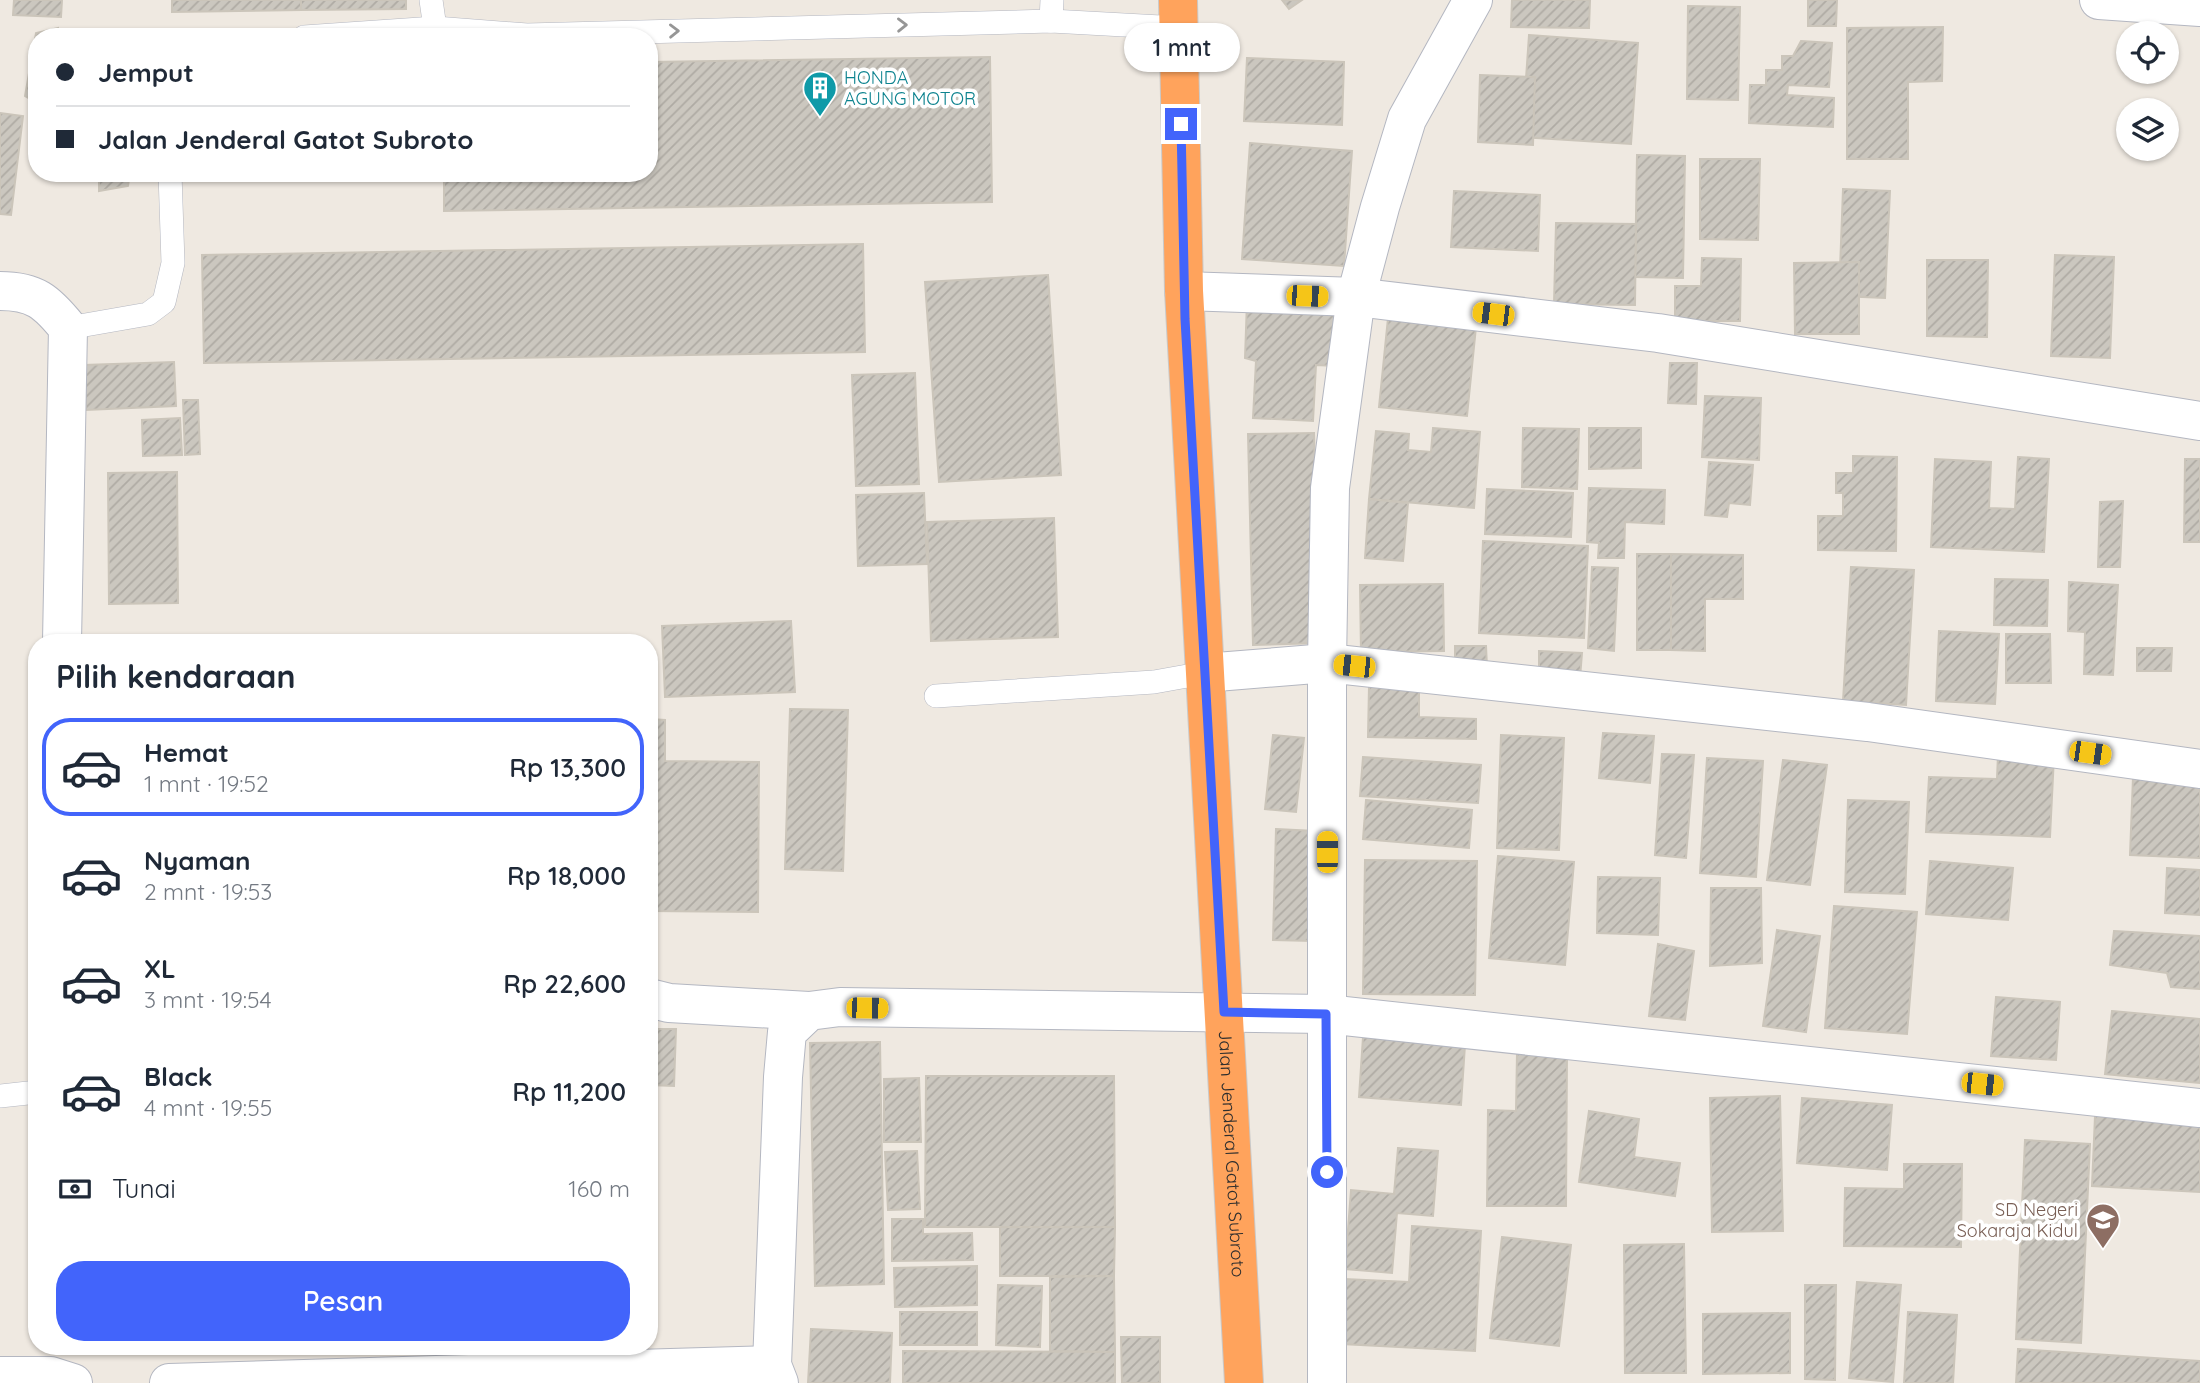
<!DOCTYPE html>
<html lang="id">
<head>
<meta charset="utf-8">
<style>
  body { margin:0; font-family:Quicksand,sans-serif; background:#f6f6f7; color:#1f2937; height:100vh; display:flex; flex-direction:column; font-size:26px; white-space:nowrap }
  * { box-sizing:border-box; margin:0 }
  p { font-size:23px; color:#747a83 }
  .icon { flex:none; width:38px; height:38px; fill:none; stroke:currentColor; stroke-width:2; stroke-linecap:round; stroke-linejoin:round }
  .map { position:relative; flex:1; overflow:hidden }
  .details { position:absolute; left:28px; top:634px; width:630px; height:721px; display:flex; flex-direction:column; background:#fff; border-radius:28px; box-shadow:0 2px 5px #0004 }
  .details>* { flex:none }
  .top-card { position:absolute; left:28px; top:28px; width:630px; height:154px; border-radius:28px; box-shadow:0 2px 5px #0004; display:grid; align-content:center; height:154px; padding:0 28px; background:#fff }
  .tools { position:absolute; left:2116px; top:21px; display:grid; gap:14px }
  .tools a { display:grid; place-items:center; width:63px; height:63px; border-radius:50%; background:#fff; box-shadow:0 2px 5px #0004; font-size:35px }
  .end { position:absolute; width:32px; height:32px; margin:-16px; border:9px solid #4264fb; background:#fff; box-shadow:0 0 0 4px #fff }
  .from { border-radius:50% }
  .bubble { position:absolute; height:49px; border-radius:24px; background:#fff; box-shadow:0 2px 5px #0004; font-size:23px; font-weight:600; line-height:49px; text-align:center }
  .car { position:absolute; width:21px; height:42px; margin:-21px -10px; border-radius:9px; box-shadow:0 0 5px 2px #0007; background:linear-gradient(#f5c518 24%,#345 0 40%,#f5c518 0 76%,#345 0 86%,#f5c518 0) }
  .top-card b { display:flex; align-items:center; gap:24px; height:66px; font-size:26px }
  .top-card b+b { border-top:2px solid #e0e1e3 }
  .top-card i { width:18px; height:18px; background:#1f2937 }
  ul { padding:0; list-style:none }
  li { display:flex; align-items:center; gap:21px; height:98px; margin:0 14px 10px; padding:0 14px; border:4px solid transparent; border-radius:28px }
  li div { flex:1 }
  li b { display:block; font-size:26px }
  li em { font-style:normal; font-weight:600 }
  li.current { border-color:#4264fb }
  li>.icon { width:63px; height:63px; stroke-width:1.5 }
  h2 { padding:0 28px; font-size:32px; line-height:84px }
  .pay { display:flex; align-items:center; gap:18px; height:77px; padding:0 28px; font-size:26px }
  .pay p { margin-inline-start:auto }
  .button { display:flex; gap:14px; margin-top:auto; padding:14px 28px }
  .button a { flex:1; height:80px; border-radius:28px; background:#4264fb; color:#fff; font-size:28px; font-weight:600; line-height:80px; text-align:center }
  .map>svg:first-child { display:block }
  .building { fill:url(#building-hatch); stroke:#cbc5ba; stroke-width:2 }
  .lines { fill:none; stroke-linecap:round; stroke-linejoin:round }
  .lane-casing { stroke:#b4b7c1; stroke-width:24 }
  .street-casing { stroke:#b4b7c1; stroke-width:40 }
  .highway-casing { stroke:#c9c9c9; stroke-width:40 }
  .lane { stroke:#fff; stroke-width:23 }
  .street { stroke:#fff; stroke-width:38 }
  .highway { stroke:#ffa35c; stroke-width:38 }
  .oneway { stroke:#969696 }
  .route { stroke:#4264fb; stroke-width:9 }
  .labels { text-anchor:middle; stroke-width:7; stroke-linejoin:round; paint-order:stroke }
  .culture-label { font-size:18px; fill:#0d838f; stroke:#fff; text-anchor:start }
  .street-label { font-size:18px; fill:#2e2e2e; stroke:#fff }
  .education-label { font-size:18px; fill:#785e54; stroke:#fff; text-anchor:end }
</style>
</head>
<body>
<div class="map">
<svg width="2200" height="1383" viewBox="0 0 2200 1383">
  <defs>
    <pattern id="building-hatch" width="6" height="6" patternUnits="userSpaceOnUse" patternTransform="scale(1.75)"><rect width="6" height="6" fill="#cbc7bf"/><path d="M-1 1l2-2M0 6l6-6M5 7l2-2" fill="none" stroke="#afaba4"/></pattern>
  </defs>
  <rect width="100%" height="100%" fill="#efe9e1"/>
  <g class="building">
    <polygon points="14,0 62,0 61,17 13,15"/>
    <polygon points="172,0 301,0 301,10 172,12"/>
    <polygon points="301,0 406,0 406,9 301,10"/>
    <polygon points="1282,0 1302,0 1289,9"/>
    <polygon points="1512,0 1590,0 1589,28 1511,27"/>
    <polygon points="1808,0 1837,0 1836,26 1808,26"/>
    <polygon points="1688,6 1740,7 1738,100 1687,99"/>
    <polygon points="1943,27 1942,81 1908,82 1908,159 1847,159 1847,28"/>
    <polygon points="58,28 58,37 37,37 37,103 25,96 36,33"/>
    <polygon points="1529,35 1638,43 1631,144 1522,137"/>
    <polygon points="1801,41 1832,43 1829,87 1788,85 1787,95 1834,98 1833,127 1749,123 1750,85 1766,85 1766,70 1782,70 1782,56 1793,56"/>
    <polygon points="990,57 992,202 444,211 444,173 649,173 649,62"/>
    <polygon points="1247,58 1344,62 1342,125 1244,121"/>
    <polygon points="1480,75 1535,77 1533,145 1478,142"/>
    <polygon points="0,113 23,116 11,215 0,214"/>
    <polygon points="1250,143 1352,151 1344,266 1242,259"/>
    <polygon points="1637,155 1685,156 1683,278 1635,277"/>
    <polygon points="1700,159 1760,159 1758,240 1700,239"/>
    <polygon points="99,173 130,173 128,186 99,191"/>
    <polygon points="1843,189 1890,191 1885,298 1839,296"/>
    <polygon points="1454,191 1540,195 1538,251 1451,247"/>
    <polygon points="1556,223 1636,224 1635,305 1554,304"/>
    <polygon points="863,244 865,352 204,363 202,255"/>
    <polygon points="2055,255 2114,257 2110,358 2051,356"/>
    <polygon points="1702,258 1741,259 1740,321 1675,321 1675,286 1701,286"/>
    <polygon points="1927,260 1988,260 1987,337 1927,336"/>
    <polygon points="1859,262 1859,334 1795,334 1794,263"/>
    <polygon points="1048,275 1061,475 939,482 925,282"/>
    <polygon points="1247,301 1338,304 1335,366 1316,365 1313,421 1253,418 1256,361 1245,358"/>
    <polygon points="1388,318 1476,327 1467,416 1379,407"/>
    <polygon points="174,362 176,406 86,410 84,365"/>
    <polygon points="1670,363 1697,363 1696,404 1668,403"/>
    <polygon points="915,373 919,484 856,486 852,375"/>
    <polygon points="1705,396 1761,398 1759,460 1702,457"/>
    <polygon points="183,400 198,400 200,454 185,455"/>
    <polygon points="180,418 182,455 143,456 142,420"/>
    <polygon points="1433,428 1480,432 1474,508 1369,499 1376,431 1409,434 1408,450 1431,452"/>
    <polygon points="1523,428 1579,429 1577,489 1522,487"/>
    <polygon points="1589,428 1641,428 1641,468 1589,469"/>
    <polygon points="1314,433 1319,643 1253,645 1248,434"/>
    <polygon points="1853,456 1897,457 1896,551 1818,550 1818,516 1843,516 1843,493 1836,493 1836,473 1853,473"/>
    <polygon points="2018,457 2049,459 2044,552 1931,547 1935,459 1991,462 1989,508 2015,509"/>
    <polygon points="2185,459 2200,459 2200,542 2184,542"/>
    <polygon points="1709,462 1753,465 1750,505 1729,503 1727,517 1705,515"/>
    <polygon points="177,472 178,603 109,604 108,473"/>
    <polygon points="1589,488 1665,490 1664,524 1625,522 1624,558 1598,558 1599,543 1587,542"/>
    <polygon points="1487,489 1573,493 1571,537 1485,534"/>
    <polygon points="924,493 927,564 858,566 856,495"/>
    <polygon points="1369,499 1408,503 1403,561 1365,558"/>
    <polygon points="2123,501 2120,567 2098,567 2100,502"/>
    <polygon points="1054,518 1058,637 931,641 927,522"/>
    <polygon points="1483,541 1588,546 1584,638 1479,633"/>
    <rect x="1637" y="554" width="34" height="96"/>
    <polygon points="1671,554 1743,555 1743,599 1705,599 1705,651 1671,650"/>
    <polygon points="1592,567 1618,568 1614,651 1588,648"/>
    <polygon points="1851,567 1914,570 1906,705 1843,701"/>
    <polygon points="1995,579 2048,580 2047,626 1994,625"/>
    <polygon points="2069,582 2118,585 2113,675 2084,674 2085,632 2068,631"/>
    <polygon points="1443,584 1444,651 1361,652 1360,585"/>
    <polygon points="791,621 795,692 665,697 662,626"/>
    <polygon points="1939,631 1999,634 1995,704 1936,701"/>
    <polygon points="2006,634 2050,634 2051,683 2006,683"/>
    <polygon points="1455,646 1486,646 1487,667 1455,667"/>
    <polygon points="2137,648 2172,648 2171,671 2137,671"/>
    <polygon points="1539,651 1582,653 1580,678 1539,673"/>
    <polygon points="1369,686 1419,688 1419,717 1476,719 1476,739 1368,737"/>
    <polygon points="790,709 848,710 843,871 785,869"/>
    <polygon points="649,719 665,720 665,761 759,762 758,912 649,911"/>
    <polygon points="1603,733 1654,736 1650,783 1599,778"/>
    <polygon points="1273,735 1304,738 1296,812 1265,809"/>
    <polygon points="1501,735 1564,738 1559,850 1497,848"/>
    <polygon points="1662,754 1694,755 1686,858 1655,855"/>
    <polygon points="1998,754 2054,756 2050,837 1926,832 1929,777 1997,779"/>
    <polygon points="1363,757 1481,765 1478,803 1360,796"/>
    <polygon points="1707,758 1763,761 1756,877 1700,873"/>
    <polygon points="1783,760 1827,765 1810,885 1767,880"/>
    <polygon points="2133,777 2200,780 2200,858 2130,855"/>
    <polygon points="1366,800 1472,810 1469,848 1363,839"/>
    <polygon points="1848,800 1909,802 1905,894 1845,892"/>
    <polygon points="1276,829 1315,831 1312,941 1273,940"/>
    <polygon points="1498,856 1574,862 1565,965 1489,958"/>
    <polygon points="1365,860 1477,861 1475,995 1363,994"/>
    <polygon points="1930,861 2013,868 2008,920 1926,914"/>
    <polygon points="2167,868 2200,870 2200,915 2165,913"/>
    <polygon points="1598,877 1660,878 1658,935 1597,933"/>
    <polygon points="1711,888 1761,888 1762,963 1710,966"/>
    <polygon points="1834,906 1917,912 1907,1034 1825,1028"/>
    <polygon points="1777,930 1820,936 1806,1032 1763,1026"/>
    <polygon points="2114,931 2200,936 2200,989 2171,987 2167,973 2110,965"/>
    <polygon points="1658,944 1694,951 1685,1020 1649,1016"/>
    <polygon points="1996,997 2060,1002 2056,1060 1991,1056"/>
    <polygon points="2112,1011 2200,1019 2200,1083 2105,1074"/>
    <polygon points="649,1029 676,1029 674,1086 649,1085"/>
    <polygon points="1363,1037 1465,1045 1461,1105 1359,1097"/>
    <polygon points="880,1042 884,1284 815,1286 810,1043"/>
    <polygon points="1517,1053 1567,1053 1566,1206 1487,1206 1488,1110 1516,1111"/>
    <polygon points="926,1076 1114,1076 1115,1227 925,1227"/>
    <polygon points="919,1078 921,1142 884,1142 884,1079"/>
    <polygon points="1780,1096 1783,1231 1712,1232 1710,1098"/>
    <polygon points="1802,1098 1892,1105 1887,1170 1797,1163"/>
    <polygon points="1589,1111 1639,1119 1634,1157 1680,1163 1675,1196 1579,1182"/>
    <polygon points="2095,1116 2200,1121 2200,1192 2092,1186"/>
    <polygon points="2025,1140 2090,1144 2081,1343 2016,1339"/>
    <polygon points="1398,1148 1438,1151 1433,1216 1397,1213 1392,1273 1345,1269 1351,1190 1394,1194"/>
    <polygon points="917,1151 920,1209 888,1210 885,1152"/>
    <polygon points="1904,1164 1962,1164 1961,1247 1844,1246 1845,1188 1904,1189"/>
    <polygon points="892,1219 923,1219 923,1234 972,1233 973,1260 892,1261"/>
    <polygon points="1412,1226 1481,1231 1475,1351 1342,1344 1345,1279 1409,1282"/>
    <polygon points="1000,1227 1115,1227 1114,1276 1000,1276"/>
    <polygon points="1502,1237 1571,1245 1559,1346 1490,1338"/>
    <polygon points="1684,1244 1686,1373 1625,1373 1624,1245"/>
    <polygon points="977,1266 977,1305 895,1307 894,1268"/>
    <polygon points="1114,1276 1115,1352 1050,1351 1050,1277"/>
    <polygon points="1857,1282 1901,1285 1893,1382 1849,1378"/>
    <polygon points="998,1285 1042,1286 1040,1347 996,1345"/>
    <polygon points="1805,1285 1836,1285 1835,1380 1805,1379"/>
    <rect x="900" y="1312" width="77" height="33"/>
    <polygon points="1908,1312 1957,1315 1953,1383 1904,1383"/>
    <polygon points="1790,1313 1790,1373 1703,1374 1703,1314"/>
    <polygon points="811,1329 892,1333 890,1383 808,1383"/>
    <polygon points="1121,1337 1160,1337 1160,1383 1122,1383"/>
    <polygon points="2018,1349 2200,1361 2200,1383 2016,1383"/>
    <polygon points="903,1351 1115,1352 1115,1383 903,1383"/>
  </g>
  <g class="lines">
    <g class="lane-casing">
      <g id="lane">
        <polyline points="431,0 435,28"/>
        <polyline points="1051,21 1052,0"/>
        <polyline points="304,37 435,28 527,35 1051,21 1179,28"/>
        <polyline points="68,328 148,314 164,302 173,263 170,173"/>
        <polyline points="936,696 1154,682 1204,673"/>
        <polyline points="0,1096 37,1092"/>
      </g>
    </g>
    <g class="street-casing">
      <g id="street">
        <polyline points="2099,0 2200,7"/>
        <path d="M0,291C35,291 47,302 68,328L62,642"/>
        <polyline points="1184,291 1356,297 1658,333 2200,421"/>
        <polyline points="1204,673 1327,663 1868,722 2200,769"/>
        <polyline points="649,998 669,1003 809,1011"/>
        <polyline points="0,1376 51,1376 73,1383"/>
        <polyline points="169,1383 772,1365"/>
        <polyline points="779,1383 772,1365 783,1077 787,1032 809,1011 840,1007 1326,1014 2200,1108"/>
        <polyline points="1327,1383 1327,663 1330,488 1356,297 1380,207 1407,119 1473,0"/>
      </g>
    </g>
    <g class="highway-casing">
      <g id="highway">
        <path id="s1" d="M1178,0L1184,291L1244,1383"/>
      </g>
    </g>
    <use href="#lane" class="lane"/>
    <use href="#street" class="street"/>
    <use href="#highway" class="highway"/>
  </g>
  <defs><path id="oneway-chevron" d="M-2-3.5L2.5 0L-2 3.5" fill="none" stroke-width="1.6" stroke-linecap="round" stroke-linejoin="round" transform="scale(1.75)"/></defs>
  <g class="oneway">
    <use href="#oneway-chevron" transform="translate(902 25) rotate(-1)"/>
    <use href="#oneway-chevron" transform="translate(674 31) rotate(-1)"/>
  </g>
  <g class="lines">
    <polyline class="route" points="1181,124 1185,319 1224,1012 1326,1014 1327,1172"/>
  </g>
  <defs>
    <g id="building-pin" transform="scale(1.75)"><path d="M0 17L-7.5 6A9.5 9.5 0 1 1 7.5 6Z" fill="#0f9aa8" stroke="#fff"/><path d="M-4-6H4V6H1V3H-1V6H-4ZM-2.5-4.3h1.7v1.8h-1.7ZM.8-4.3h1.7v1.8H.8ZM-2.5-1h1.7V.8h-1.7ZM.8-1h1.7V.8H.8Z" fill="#fff"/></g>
    <g id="school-pin" transform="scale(1.75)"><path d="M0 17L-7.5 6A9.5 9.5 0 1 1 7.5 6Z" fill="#8d6e63" stroke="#fff"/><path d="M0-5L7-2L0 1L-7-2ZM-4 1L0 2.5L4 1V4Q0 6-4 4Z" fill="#fff"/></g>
  </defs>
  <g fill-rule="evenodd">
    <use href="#building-pin" x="820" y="88"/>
    <use href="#school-pin" x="2103" y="1220"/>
  </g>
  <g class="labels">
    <g class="culture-label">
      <text x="844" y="84">HONDA<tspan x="844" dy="21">AGUNG MOTOR</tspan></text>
    </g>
    <g class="street-label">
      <text dy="6" stroke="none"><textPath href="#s1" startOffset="1155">Jalan Jenderal Gatot Subroto</textPath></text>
    </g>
    <g class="education-label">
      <text x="2078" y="1216">SD Negeri<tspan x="2078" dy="21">Sokaraja Kidul</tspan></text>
    </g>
  </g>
</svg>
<div class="tools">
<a><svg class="icon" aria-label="locate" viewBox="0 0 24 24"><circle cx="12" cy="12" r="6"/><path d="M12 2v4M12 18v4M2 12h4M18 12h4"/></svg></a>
<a><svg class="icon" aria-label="layers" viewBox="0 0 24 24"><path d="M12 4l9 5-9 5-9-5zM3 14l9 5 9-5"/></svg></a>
</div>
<i class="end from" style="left:1327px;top:1172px"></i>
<i class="end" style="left:1181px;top:124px"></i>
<div class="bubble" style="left:1124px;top:23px;width:116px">1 mnt</div>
<i class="car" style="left:1307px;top:296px;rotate:92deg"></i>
<i class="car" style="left:1493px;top:314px;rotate:277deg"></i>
<i class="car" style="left:1354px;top:666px;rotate:276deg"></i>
<i class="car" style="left:2090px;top:753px;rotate:98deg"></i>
<i class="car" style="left:1327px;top:852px;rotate:0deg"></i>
<i class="car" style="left:867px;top:1008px;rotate:91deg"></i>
<i class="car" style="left:1982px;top:1084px;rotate:96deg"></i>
<div class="top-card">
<b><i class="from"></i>Jemput</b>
<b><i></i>Jalan Jenderal Gatot Subroto</b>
</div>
<section class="details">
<h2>Pilih kendaraan</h2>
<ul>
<li class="current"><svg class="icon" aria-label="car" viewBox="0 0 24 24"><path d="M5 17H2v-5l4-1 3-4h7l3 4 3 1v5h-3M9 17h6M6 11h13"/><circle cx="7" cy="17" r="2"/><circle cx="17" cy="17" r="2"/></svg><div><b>Hemat</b><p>1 mnt · 19:52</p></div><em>Rp 13,300</em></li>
<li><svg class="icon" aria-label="car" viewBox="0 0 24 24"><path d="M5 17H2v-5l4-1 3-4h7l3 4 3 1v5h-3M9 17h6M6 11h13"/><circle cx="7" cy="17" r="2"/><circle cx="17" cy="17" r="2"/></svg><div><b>Nyaman</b><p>2 mnt · 19:53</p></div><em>Rp 18,000</em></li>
<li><svg class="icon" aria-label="car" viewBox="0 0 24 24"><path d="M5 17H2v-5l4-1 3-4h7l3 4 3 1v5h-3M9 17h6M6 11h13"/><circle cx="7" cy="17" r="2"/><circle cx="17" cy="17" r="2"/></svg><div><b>XL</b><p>3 mnt · 19:54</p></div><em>Rp 22,600</em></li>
<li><svg class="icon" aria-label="car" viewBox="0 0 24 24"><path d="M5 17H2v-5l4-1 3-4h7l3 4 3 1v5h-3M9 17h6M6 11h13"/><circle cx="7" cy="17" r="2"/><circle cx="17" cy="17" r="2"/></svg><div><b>Black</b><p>4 mnt · 19:55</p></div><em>Rp 11,200</em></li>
</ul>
<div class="pay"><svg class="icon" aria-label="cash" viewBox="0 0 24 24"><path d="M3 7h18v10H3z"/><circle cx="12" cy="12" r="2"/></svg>Tunai<p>160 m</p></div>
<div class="button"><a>Pesan</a></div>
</section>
</div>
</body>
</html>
